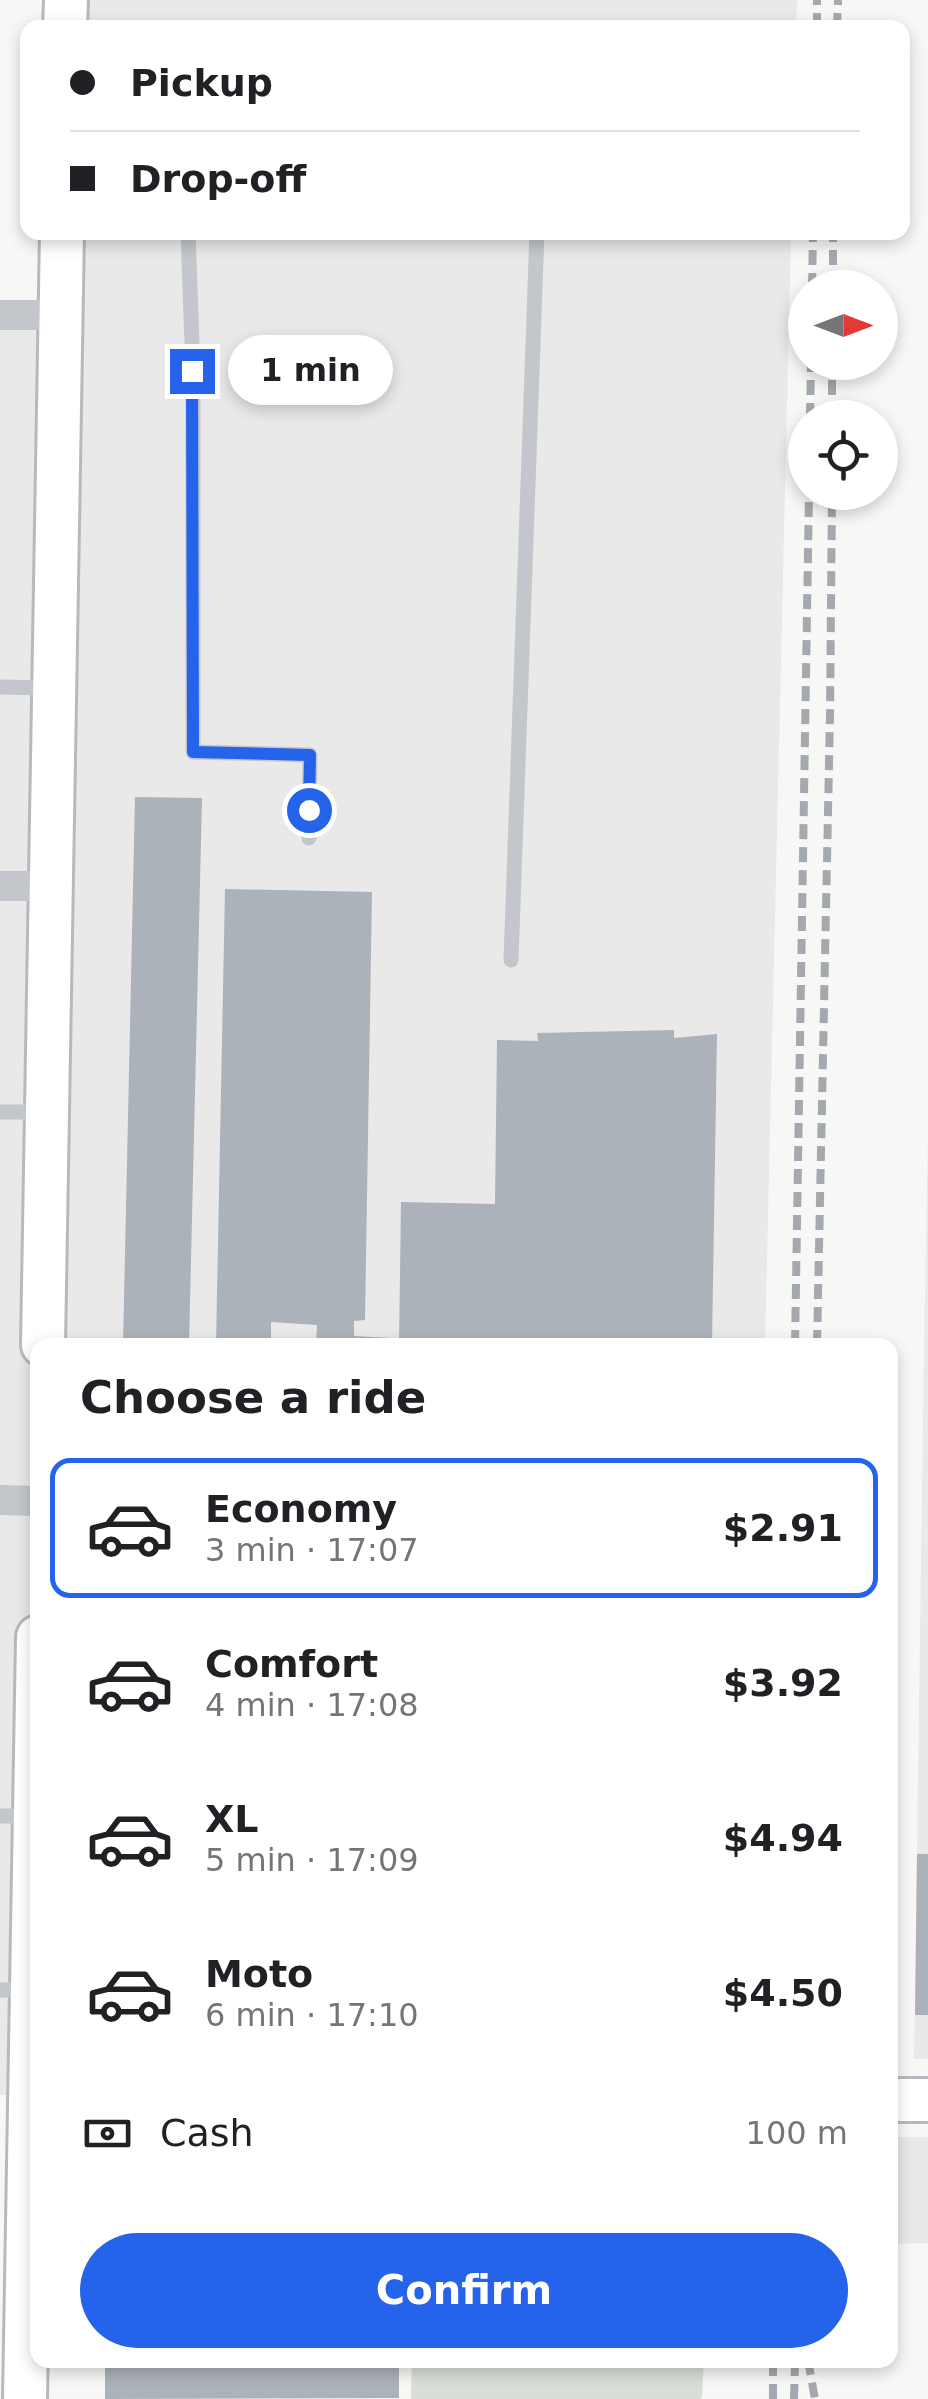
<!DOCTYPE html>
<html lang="en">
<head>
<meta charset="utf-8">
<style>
  body { margin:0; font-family:"DejaVu Sans",sans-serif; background:#f6f6f6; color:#202124; height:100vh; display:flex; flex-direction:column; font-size:38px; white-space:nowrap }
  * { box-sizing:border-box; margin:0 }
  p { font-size:32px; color:#757577 }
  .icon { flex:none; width:55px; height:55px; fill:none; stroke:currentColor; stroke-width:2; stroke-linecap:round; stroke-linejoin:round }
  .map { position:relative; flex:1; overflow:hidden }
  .side { position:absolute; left:30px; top:1338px; width:868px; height:1030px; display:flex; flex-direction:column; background:#fff; border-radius:20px; box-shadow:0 5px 15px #0003 }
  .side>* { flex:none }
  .banner { position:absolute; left:20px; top:20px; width:890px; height:220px; border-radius:20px; box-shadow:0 5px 15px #0003; display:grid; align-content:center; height:220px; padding:0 50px; background:#fff }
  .needle { width:65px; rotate:90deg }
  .controls { position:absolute; left:788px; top:270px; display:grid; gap:20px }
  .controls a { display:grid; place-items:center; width:110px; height:110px; border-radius:50%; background:#fff; box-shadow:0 5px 15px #0003; font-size:50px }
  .end { position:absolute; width:45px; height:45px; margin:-22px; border:12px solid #2563eb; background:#fff; box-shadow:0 0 0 5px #fff }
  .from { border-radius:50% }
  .bubble { position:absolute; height:70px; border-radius:35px; background:#fff; box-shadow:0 5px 15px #0003; font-size:32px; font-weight:700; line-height:70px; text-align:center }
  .banner b { display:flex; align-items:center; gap:35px; height:95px; font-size:38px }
  .banner b+b { border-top:2px solid #e0e0e0 }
  .banner i { width:25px; height:25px; background:#202124 }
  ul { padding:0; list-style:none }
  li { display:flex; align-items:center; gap:30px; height:140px; margin:0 20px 15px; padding:0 30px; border:5px solid transparent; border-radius:20px }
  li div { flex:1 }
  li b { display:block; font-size:38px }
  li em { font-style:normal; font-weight:700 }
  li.current { border-color:#2563eb }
  li>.icon { width:90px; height:90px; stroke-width:1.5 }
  h2 { padding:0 50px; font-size:45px; line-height:120px }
  .pay { display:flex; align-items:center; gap:25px; height:110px; padding:0 50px; font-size:38px }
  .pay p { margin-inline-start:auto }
  .primary-button { display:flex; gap:20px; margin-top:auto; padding:20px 50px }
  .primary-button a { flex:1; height:115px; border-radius:60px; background:#2563eb; color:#fff; font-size:40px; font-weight:700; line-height:115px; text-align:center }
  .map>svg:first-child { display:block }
  .built { fill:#e8e9e8 }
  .green { fill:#d9ded6 }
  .building { fill:#acb2b9 }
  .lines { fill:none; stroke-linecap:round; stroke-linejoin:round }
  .secondary-casing { stroke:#b6babf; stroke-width:48 }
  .service { stroke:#c3c6ca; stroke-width:15 }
  .minor { stroke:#c3c6ca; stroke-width:30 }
  .secondary { stroke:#fff; stroke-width:42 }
  .rail { stroke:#a4a9af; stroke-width:8; stroke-dasharray:15 8; stroke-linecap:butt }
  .route { stroke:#2563eb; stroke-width:12 }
</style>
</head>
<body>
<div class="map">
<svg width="928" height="2399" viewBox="0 0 928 2399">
  <rect width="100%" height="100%" fill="#f7f8f5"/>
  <g class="built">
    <polygon points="78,0 797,0 796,28 77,28"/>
    <polygon points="75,233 791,233 765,1345 60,1345"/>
    <polygon points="0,324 51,324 40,879 0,879"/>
    <polygon points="0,893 43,893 21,2095 0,2095"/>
    <polygon points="928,1131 928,2059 914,2059 924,1353"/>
    <polygon points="890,2137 928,2137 928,2243 890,2244"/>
  </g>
  <polygon class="green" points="412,2360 704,2360 702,2396 701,2399 411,2399"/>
  <g class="building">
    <polygon points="135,797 202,798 189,1345 123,1345"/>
    <polygon points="225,889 372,892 365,1320 354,1321 354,1336 392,1338 392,1345 316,1345 317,1325 271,1322 271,1345 216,1345"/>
    <polygon points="674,1030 674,1038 717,1034 712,1345 399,1345 401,1202 495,1204 497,1040 538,1041 537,1033"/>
    <polygon points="917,1854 928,1854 928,2015 915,2015"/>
    <polygon points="105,2360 399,2360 399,2398 105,2399"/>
  </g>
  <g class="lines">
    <g class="secondary-casing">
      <g id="secondary">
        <polyline points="65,28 66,0"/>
        <polyline points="43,1345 62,232"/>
        <polyline points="890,2100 928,2100"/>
        <polyline points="25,2399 38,1637"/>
      </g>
    </g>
    <g class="service">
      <polyline points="188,232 193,371 193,752 310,755 309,838"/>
      <polyline points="0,687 50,688"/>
      <polyline points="511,960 537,232"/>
      <polyline points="0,1112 43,1112"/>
      <polyline points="0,1816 31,1816"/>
      <polyline points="0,1990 28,1990"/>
    </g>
    <g class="minor">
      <polyline points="0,315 60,315"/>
      <polyline points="0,886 51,886"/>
      <polyline points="0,1500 38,1501"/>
    </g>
    <use href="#secondary" class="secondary"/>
    <g class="rail">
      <polyline points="817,28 817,0"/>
      <polyline points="837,28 838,0"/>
      <polyline points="812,288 813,232"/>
      <polyline points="833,288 833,232"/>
      <polyline points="810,418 811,362"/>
      <polyline points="832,418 832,362"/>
      <polyline points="795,1345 809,492"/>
      <polyline points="817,1345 830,716 832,492"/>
      <polyline points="808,2360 815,2399"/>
      <polyline points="773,2399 773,2360"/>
      <polyline points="794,2399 795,2360"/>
    </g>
  </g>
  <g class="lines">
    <polyline class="route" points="192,371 193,752 310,755 309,810"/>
  </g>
</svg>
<div class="controls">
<a><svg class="needle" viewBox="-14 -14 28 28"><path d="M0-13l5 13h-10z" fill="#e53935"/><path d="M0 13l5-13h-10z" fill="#757577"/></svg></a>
<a><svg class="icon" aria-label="locate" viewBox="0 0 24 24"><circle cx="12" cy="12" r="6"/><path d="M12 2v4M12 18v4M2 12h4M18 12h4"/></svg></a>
</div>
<i class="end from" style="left:309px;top:810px"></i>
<i class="end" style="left:192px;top:371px"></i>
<div class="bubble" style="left:228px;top:335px;width:165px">1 min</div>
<div class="banner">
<b><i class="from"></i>Pickup</b>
<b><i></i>Drop-off</b>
</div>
<section class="side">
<h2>Choose a ride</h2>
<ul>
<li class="current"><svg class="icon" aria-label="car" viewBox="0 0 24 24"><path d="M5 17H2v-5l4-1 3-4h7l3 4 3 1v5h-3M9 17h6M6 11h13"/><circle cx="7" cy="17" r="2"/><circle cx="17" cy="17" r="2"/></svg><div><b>Economy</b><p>3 min · 17:07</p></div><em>$2.91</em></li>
<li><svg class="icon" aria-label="car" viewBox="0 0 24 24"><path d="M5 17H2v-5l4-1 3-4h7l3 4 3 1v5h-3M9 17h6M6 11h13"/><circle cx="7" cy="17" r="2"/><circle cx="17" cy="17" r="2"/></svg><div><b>Comfort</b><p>4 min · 17:08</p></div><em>$3.92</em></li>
<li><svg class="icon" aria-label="car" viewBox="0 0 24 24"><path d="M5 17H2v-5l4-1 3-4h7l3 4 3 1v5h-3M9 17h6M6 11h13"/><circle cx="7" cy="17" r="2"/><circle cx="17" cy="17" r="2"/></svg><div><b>XL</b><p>5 min · 17:09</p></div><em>$4.94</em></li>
<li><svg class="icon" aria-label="car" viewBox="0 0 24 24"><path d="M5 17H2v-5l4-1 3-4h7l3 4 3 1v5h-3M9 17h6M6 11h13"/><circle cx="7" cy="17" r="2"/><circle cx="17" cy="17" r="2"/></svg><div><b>Moto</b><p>6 min · 17:10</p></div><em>$4.50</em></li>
</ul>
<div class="pay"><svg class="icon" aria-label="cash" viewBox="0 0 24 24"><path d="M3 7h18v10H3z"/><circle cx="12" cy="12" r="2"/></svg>Cash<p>100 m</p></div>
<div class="primary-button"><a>Confirm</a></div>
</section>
</div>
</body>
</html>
